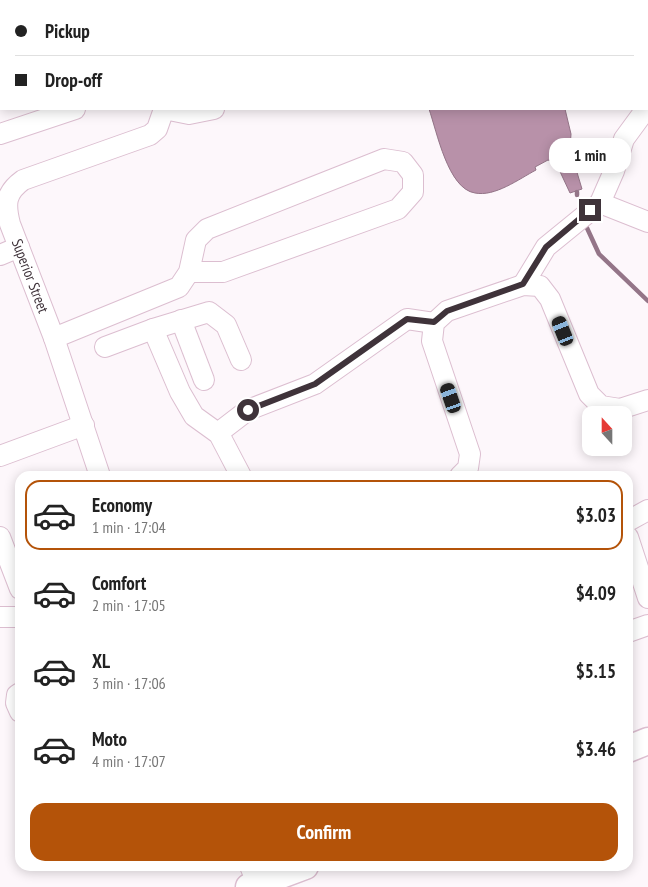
<!DOCTYPE html>
<html lang="en">
<head>
<meta charset="utf-8">
<style>
  body { margin:0; font-family:"PT Sans Narrow",sans-serif; background:#f6f6f6; color:#222; height:100vh; display:flex; flex-direction:column; font-size:19px; white-space:nowrap }
  * { box-sizing:border-box; margin:0 }
  p { font-size:16px; color:#767676 }
  .icon { flex:none; width:28px; height:28px; fill:none; stroke:currentColor; stroke-width:2; stroke-linecap:round; stroke-linejoin:round }
  .map { position:relative; flex:1; overflow:hidden }
  .sheet { position:absolute; left:15px; top:471px; width:618px; height:400px; display:flex; flex-direction:column; background:#fff; border-radius:15px; box-shadow:0 2px 12px #0003 }
  .sheet>* { flex:none }
  .guide { position:absolute; left:0px; top:0px; width:649px; height:110px; box-shadow:0 2px 12px #0003; display:grid; align-content:center; height:110px; padding:0 15px; background:#fff }
  .needle { width:32px; rotate:339deg }
  .fabs { position:absolute; left:582px; top:406px; display:grid; gap:10px }
  .fabs a { display:grid; place-items:center; width:50px; height:50px; border-radius:10px; background:#fff; box-shadow:0 2px 12px #0003; font-size:25px }
  .end { position:absolute; width:22px; height:22px; margin:-11px; border:6px solid #3f333a; background:#fff; box-shadow:0 0 0 2px #fff }
  .from { border-radius:50% }
  .bubble { position:absolute; height:35px; border-radius:15px; background:#fff; box-shadow:0 2px 12px #0003; font-size:16px; font-weight:800; line-height:35px; text-align:center }
  .car { position:absolute; width:15px; height:30px; margin:-15px -8px; border-radius:6px; box-shadow:0 0 4px 1px #0007; background:linear-gradient(#222 24%,#8ab4d8 0 40%,#222 0 76%,#8ab4d8 0 86%,#222 0) }
  .guide b { display:flex; align-items:center; gap:18px; height:48px; font-size:19px }
  .guide b+b { border-top:1px solid #e0e0e0 }
  .guide i { width:12px; height:12px; background:#222 }
  ul { padding:9px 0 0; list-style:none }
  li { display:flex; align-items:center; gap:15px; height:70px; margin:0 10px 8px; padding:0 5px; border:2px solid transparent; border-radius:15px }
  li div { flex:1 }
  li b { display:block; font-size:19px }
  li em { font-style:normal; font-weight:800 }
  li.selected { border-color:#b45309 }
  li>.icon { width:45px; height:45px; stroke-width:1.5 }
  .action { display:flex; gap:10px; margin-top:auto; padding:10px 15px }
  .action a { flex:1; height:58px; border-radius:15px; background:#b45309; color:#fff; font-size:20px; font-weight:800; line-height:58px; text-align:center }
  .map>svg:first-child { display:block }
  .water { fill:#b891a9; stroke:#947588 }
  .lines { fill:none; stroke-linecap:round; stroke-linejoin:round }
  .stream { stroke:#947588; stroke-width:4.5 }
  .minor-casing { stroke:#dcbed0; stroke-width:22 }
  .major-casing { stroke:#dcbed0; stroke-width:29 }
  .minor { stroke:#fff; stroke-width:20 }
  .major { stroke:#fff; stroke-width:26 }
  .route { stroke:#3f333a; stroke-width:6 }
  .labels { text-anchor:middle; stroke-width:4; stroke-linejoin:round; paint-order:stroke }
  .street-label { font-size:15px; fill:#3f333a; stroke:#fff }
</style>
</head>
<body>
<div class="map">
<svg width="648" height="887" viewBox="0 0 648 887">
  <rect width="100%" height="100%" fill="#fdf7fb"/>
  <g class="water">
    <polygon points="396,0 525,0 526,1 396,1"/>
    <path d="M429,109H565L571,134L570,149L582,189L570,193L556,163L548,160L535,167L536,170C519,179 495,197 475,193C448,189 437,132 429,109Z"/>
  </g>
  <g class="lines">
    <g class="stream">
      <polyline points="577,192 577,195"/>
      <polyline points="587,228 599,254 648,301"/>
    </g>
    <g class="minor-casing">
      <g id="minor">
        <polyline points="32,1 35,0"/>
        <polyline points="165,1 165,0"/>
        <polyline points="0,14 1,14"/>
        <polyline points="164,109 189,114 214,109"/>
        <polyline points="0,134 75,109"/>
        <polyline points="600,203 648,222"/>
        <polyline points="0,255 19,247"/>
        <polyline points="523,285 546,247 600,203 614,171 624,139 646,109"/>
        <polyline points="181,320 204,380"/>
        <polyline points="153,329 209,312 226,325 241,360"/>
        <polyline points="54,338 179,287 189,272 196,240 207,229 384,159 403,162 413,175 413,192 398,209 223,272 189,272"/>
        <polyline points="105,347 153,329 180,392 194,416 219,434 241,476"/>
        <polyline points="218,433 248,410 315,384 407,319 434,323"/>
        <polyline points="0,456 84,425"/>
        <path d="M100,476L54,338L10,224C5,204 5,193 23,180L150,135L157,129L164,109"/>
        <polyline points="460,476 468,468 470,454 432,341 434,323 447,311 523,285 540,286 550,299 589,394 601,406 620,409 648,400"/>
        <polyline points="628,521 648,510"/>
        <polyline points="0,537 20,589"/>
        <polyline points="628,537 648,598"/>
        <polyline points="0,617 20,617"/>
        <polyline points="628,632 648,625"/>
        <polyline points="20,693 17,695 16,703 20,712"/>
        <polyline points="250,866 259,887"/>
      </g>
    </g>
    <g class="major-casing">
      <g id="major">
        <polyline points="628,749 648,741"/>
        <polyline points="249,887 305,866"/>
      </g>
    </g>
    <use href="#minor" class="minor"/>
    <use href="#major" class="major"/>
  </g>
  <g class="lines">
    <polyline class="route" points="248,410 315,384 407,319 434,322 447,311 523,284 546,247 590,210"/>
  </g>
  <g class="labels">
    <g class="street-label">
      <text transform="translate(30 276) rotate(69)" y="5">Superior Street</text>
    </g>
  </g>
</svg>
<div class="fabs">
<a><svg class="needle" viewBox="-14 -14 28 28"><path d="M0-13l5 13h-10z" fill="#e53935"/><path d="M0 13l5-13h-10z" fill="#767676"/></svg></a>
</div>
<i class="end from" style="left:248px;top:410px"></i>
<i class="end" style="left:590px;top:210px"></i>
<div class="bubble" style="left:549px;top:138px;width:82px">1 min</div>
<i class="car" style="left:563px;top:331px;rotate:338deg"></i>
<i class="car" style="left:451px;top:398px;rotate:341deg"></i>
<div class="guide">
<b><i class="from"></i>Pickup</b>
<b><i></i>Drop-off</b>
</div>
<section class="sheet">
<ul>
<li class="selected"><svg class="icon" aria-label="car" viewBox="0 0 24 24"><path d="M5 17H2v-5l4-1 3-4h7l3 4 3 1v5h-3M9 17h6M6 11h13"/><circle cx="7" cy="17" r="2"/><circle cx="17" cy="17" r="2"/></svg><div><b>Economy</b><p>1 min · 17:04</p></div><em>$3.03</em></li>
<li><svg class="icon" aria-label="car" viewBox="0 0 24 24"><path d="M5 17H2v-5l4-1 3-4h7l3 4 3 1v5h-3M9 17h6M6 11h13"/><circle cx="7" cy="17" r="2"/><circle cx="17" cy="17" r="2"/></svg><div><b>Comfort</b><p>2 min · 17:05</p></div><em>$4.09</em></li>
<li><svg class="icon" aria-label="car" viewBox="0 0 24 24"><path d="M5 17H2v-5l4-1 3-4h7l3 4 3 1v5h-3M9 17h6M6 11h13"/><circle cx="7" cy="17" r="2"/><circle cx="17" cy="17" r="2"/></svg><div><b>XL</b><p>3 min · 17:06</p></div><em>$5.15</em></li>
<li><svg class="icon" aria-label="car" viewBox="0 0 24 24"><path d="M5 17H2v-5l4-1 3-4h7l3 4 3 1v5h-3M9 17h6M6 11h13"/><circle cx="7" cy="17" r="2"/><circle cx="17" cy="17" r="2"/></svg><div><b>Moto</b><p>4 min · 17:07</p></div><em>$3.46</em></li>
</ul>
<div class="action"><a>Confirm</a></div>
</section>
</div>
</body>
</html>
